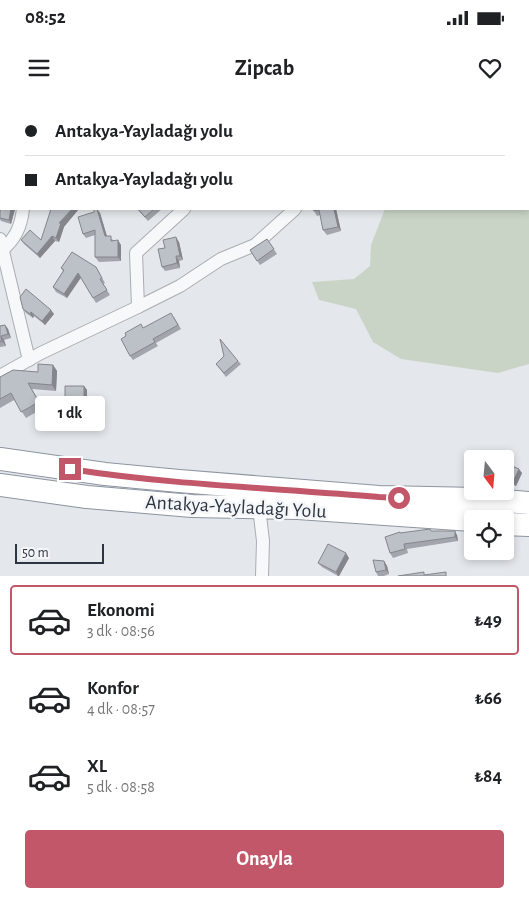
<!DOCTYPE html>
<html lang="tr">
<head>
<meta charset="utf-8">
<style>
  body { margin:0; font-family:"Alegreya Sans",sans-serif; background:#f6f6f6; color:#202124; height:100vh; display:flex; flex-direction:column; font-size:19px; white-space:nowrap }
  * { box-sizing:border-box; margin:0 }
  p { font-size:16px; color:#757577 }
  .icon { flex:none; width:28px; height:28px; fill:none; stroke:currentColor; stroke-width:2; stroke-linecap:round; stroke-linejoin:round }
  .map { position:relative; height:476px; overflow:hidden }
  .side { display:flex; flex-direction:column; background:#fff; flex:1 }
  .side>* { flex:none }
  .guide { position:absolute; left:0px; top:0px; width:530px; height:110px; box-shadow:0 2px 8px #0003; display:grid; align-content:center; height:110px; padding:0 25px; background:#fff }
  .needle { width:32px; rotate:164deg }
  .fabs { position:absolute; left:464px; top:350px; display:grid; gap:10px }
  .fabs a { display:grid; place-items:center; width:50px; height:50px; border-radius:5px; background:#fff; box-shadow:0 2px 8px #0003; font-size:25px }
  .scale { position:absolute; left:15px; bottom:12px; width:89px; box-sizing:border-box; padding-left:5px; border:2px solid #2d3542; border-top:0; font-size:14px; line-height:18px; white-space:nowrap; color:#2d3542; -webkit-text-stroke:4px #f4f6f8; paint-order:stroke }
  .end { position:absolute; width:22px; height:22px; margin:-11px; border:6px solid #c2576a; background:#fff; box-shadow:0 0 0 2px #fff }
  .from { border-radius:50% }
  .bubble { position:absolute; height:35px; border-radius:5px; background:#fff; box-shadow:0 2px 8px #0003; font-size:16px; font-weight:700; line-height:35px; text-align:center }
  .guide b { display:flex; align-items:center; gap:18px; height:48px; font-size:19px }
  .guide b+b { border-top:1px solid #e0e0e0 }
  .guide i { width:12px; height:12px; background:#202124 }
  ul { padding:9px 0 0; list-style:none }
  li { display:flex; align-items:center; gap:15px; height:70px; margin:0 10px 8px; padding:0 15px; border:2px solid transparent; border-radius:5px }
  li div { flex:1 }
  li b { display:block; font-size:19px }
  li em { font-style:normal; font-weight:700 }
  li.selected { border-color:#c2576a }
  li>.icon { width:45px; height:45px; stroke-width:1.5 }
  .button { display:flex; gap:10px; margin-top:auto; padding:10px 25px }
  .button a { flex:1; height:58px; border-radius:5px; background:#c2576a; color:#fff; font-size:20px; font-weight:700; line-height:58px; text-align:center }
  .status { display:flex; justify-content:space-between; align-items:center; height:35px; padding:0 25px; background:#fff; direction:ltr }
  .status svg { height:14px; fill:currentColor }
  header { display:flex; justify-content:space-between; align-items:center; height:65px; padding:0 25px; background:#fff; font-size:22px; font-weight:700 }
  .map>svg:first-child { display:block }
  .green { fill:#cad4c6 }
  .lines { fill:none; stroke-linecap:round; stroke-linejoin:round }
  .street-casing { stroke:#a9aeb5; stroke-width:14 }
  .highway-casing { stroke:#8d95a0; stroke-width:24 }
  .street { stroke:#f7f8f9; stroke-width:12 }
  .highway { stroke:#fff; stroke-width:22 }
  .wall { fill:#a2a5ab }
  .shaded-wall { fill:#84868b }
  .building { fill:#bcc0c7; stroke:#84868b }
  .route { stroke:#c2576a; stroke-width:6 }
  .labels { text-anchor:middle; stroke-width:5; stroke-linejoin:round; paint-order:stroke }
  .street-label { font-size:20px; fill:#2d3542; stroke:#f4f6f8 }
</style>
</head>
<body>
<div class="status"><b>08:52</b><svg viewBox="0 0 49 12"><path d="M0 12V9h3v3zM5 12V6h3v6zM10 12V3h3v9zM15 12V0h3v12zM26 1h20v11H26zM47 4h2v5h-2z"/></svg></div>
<header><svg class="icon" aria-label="menu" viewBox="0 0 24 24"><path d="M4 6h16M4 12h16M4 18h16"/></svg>Zipcab<svg class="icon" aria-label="heart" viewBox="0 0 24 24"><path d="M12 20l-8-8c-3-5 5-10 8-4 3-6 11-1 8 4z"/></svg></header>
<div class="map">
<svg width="529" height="476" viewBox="0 0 529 476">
  <rect width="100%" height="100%" fill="#e4e7eb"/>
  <polygon class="green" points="252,0 529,0 529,264 498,273 401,259 373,242 356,209 319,200 312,182 354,179 370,166 371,145 385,109 529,109 529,1"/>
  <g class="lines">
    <g class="street-casing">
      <g id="street">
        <polyline points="110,0 112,1"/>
        <polyline points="71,1 72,0"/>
        <polyline points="150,1 151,0"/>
        <polyline points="221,1 221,0"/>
        <polyline points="0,139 29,260"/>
        <path d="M0,152C15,140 21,127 23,109"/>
        <polyline points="138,207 180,186 221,159 255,145 295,109"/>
        <polyline points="0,276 41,253 138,207 136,153 184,109"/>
        <polyline points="259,407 263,441 262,476"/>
      </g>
    </g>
    <g class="highway-casing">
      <g id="highway">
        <polyline points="0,359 105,374 179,381 379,397 479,399 529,403"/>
        <polyline points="0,385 87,397 192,406 298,408 472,420"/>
        <polyline points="505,424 529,425"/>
      </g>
    </g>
    <use href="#street" class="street"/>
    <use href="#highway" class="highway"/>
  </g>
  <g class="wall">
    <polygon points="0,93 1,93 1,109 15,109 11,124 1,121 0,119 0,112 1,108 0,108"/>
    <polygon points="97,109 100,113 107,136 121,145 121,161 99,162 95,157 95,135 86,138 83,134 94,112"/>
    <polygon points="137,109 162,109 148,121"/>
    <polygon points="313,109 336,109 341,131 327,135 323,130 320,115 317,116 314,111"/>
    <polygon points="64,127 59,142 55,141 40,158 24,144 21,140 41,140"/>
    <polygon points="267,139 277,154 260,165 250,150"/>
    <polygon points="179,142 183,160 179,161 180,168 165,171 162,167 165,148"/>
    <polygon points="96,167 105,183 103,184 110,195 96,203 81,178 67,198 56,192 53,187 63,171 61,168"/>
    <polygon points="23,209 54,214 45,225 34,216 33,218 26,213"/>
    <polygon points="174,217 181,229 156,243 158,246 133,260 130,256 143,228"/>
    <polygon points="0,225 0,226 5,225 8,229 11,238 4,240 6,246 0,247"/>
    <polygon points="238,261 241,264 226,277 216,264"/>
    <polygon points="53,265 57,271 56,291 32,289 43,308 26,318 14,300 0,308 0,277 38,272"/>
    <polygon points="84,286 87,290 87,305 68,305 65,301"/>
    <polygon points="505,363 522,373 516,386 508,383 507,385 505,384"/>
    <polygon points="432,431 457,435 458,441 407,449 408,453 393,458 390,453 401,433"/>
    <polygon points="349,458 339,476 338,476 322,467 318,463"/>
    <polygon points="384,461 387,466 389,474 384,476 378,476 376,472"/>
  </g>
  <g class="shaded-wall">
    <polygon points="11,109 15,109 11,124 9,120"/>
    <polygon points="72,109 79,109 64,127 59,142 56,138 59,123"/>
    <polygon points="97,109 100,113 108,140 105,136"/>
    <polygon points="334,109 336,109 341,131 338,127"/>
    <polygon points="52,136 55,141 40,158 37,154"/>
    <polygon points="176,137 179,142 183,160 180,156"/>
    <polygon points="118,140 121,145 121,161 118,157"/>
    <polygon points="176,156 179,161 180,168 177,163"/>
    <polygon points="78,173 81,177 67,198 64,194"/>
    <polygon points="51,210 54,214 45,225 42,221"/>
    <polygon points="31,212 34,216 33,218 30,214"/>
    <polygon points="5,225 8,229 11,238 8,234"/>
    <polygon points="1,236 4,240 6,246 2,241"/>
    <polygon points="53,265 57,271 56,291 52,285"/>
    <polygon points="84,286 87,290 87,305 84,300"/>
    <polygon points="519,369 522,373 516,386 513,382"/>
    <polygon points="505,379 508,383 507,385 505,382"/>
    <polygon points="455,431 457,435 458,441 455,437"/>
    <polygon points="346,453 349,458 339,476 338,476 336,472"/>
    <polygon points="384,461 387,466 389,474 386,470"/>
  </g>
  <g class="building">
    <rect x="0" y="93" width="1" height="11"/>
    <polygon points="1,108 1,109 11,109 9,120 0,118 0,112"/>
    <polygon points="51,109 72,109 59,123 61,123 56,138 52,136 37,154 21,140 30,130 41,140"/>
    <polygon points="94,109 97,109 105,136 111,136 111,141 118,140 118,157 95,157 95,130 83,134 78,117 94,112"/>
    <polygon points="138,109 154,109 145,117"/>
    <polygon points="313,109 334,109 338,127 323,130 319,110 314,111"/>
    <polygon points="176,137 180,156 176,156 177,163 162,167 158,149 165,148 163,140"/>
    <polygon points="267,139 274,149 257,161 250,150"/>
    <polygon points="72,152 96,167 102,178 100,179 107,190 93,198 78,173 64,194 53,187 64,170 61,168"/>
    <polygon points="26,189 51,210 42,221 31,212 30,214 23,209 20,197"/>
    <polygon points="171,213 178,225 153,239 155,242 130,256 121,239 126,236 125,233 141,224 143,228"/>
    <polygon points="5,225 8,234 1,236 2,241 0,242 0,226"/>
    <polygon points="220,239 238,261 224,273 216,264 224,256"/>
    <polygon points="38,264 53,265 52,285 28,283 39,302 21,312 11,293 0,299 0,277 13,270 38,272"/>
    <polygon points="65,286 84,286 84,300 65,301"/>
    <polygon points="505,363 519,369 513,382 505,379 505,380"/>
    <polygon points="430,429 431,431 455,431 455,437 404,444 405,449 390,453 385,437 400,432 400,433"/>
    <polygon points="328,444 346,453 336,472 318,463"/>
    <polygon points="373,460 384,461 386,470 376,472"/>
    <polygon points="424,472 424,475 446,472 446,476 398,476"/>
  </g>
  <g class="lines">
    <path class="route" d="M70,369C172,385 276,388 379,397L399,398"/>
  </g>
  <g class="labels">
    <g class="street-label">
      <text transform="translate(236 406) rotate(3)" y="7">Antakya-Yayladağı Yolu</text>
    </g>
  </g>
</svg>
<div class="fabs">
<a><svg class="needle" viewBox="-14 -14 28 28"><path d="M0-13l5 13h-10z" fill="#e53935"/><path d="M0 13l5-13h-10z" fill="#757577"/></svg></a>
<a><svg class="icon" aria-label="locate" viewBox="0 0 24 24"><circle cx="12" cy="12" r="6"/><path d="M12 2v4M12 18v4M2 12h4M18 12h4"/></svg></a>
</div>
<div class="scale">50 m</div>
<i class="end from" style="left:399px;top:398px"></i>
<i class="end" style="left:70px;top:369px"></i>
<div class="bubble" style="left:35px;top:296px;width:70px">1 dk</div>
<div class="guide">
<b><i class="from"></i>Antakya-Yayladağı yolu</b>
<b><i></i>Antakya-Yayladağı yolu</b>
</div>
</div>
<section class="side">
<ul>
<li class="selected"><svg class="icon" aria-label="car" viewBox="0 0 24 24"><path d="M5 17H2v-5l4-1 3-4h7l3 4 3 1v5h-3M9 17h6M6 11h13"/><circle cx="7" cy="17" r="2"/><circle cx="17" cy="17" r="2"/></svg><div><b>Ekonomi</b><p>3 dk · 08:56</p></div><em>₺49</em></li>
<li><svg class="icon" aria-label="car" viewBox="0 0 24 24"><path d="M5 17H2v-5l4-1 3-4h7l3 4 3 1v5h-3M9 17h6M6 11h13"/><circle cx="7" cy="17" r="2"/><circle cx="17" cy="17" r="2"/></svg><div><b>Konfor</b><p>4 dk · 08:57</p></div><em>₺66</em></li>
<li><svg class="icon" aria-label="car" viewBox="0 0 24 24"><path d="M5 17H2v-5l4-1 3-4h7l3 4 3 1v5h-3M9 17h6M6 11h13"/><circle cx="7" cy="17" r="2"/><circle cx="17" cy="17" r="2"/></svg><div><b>XL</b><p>5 dk · 08:58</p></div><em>₺84</em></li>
</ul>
<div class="button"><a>Onayla</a></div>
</section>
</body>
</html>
